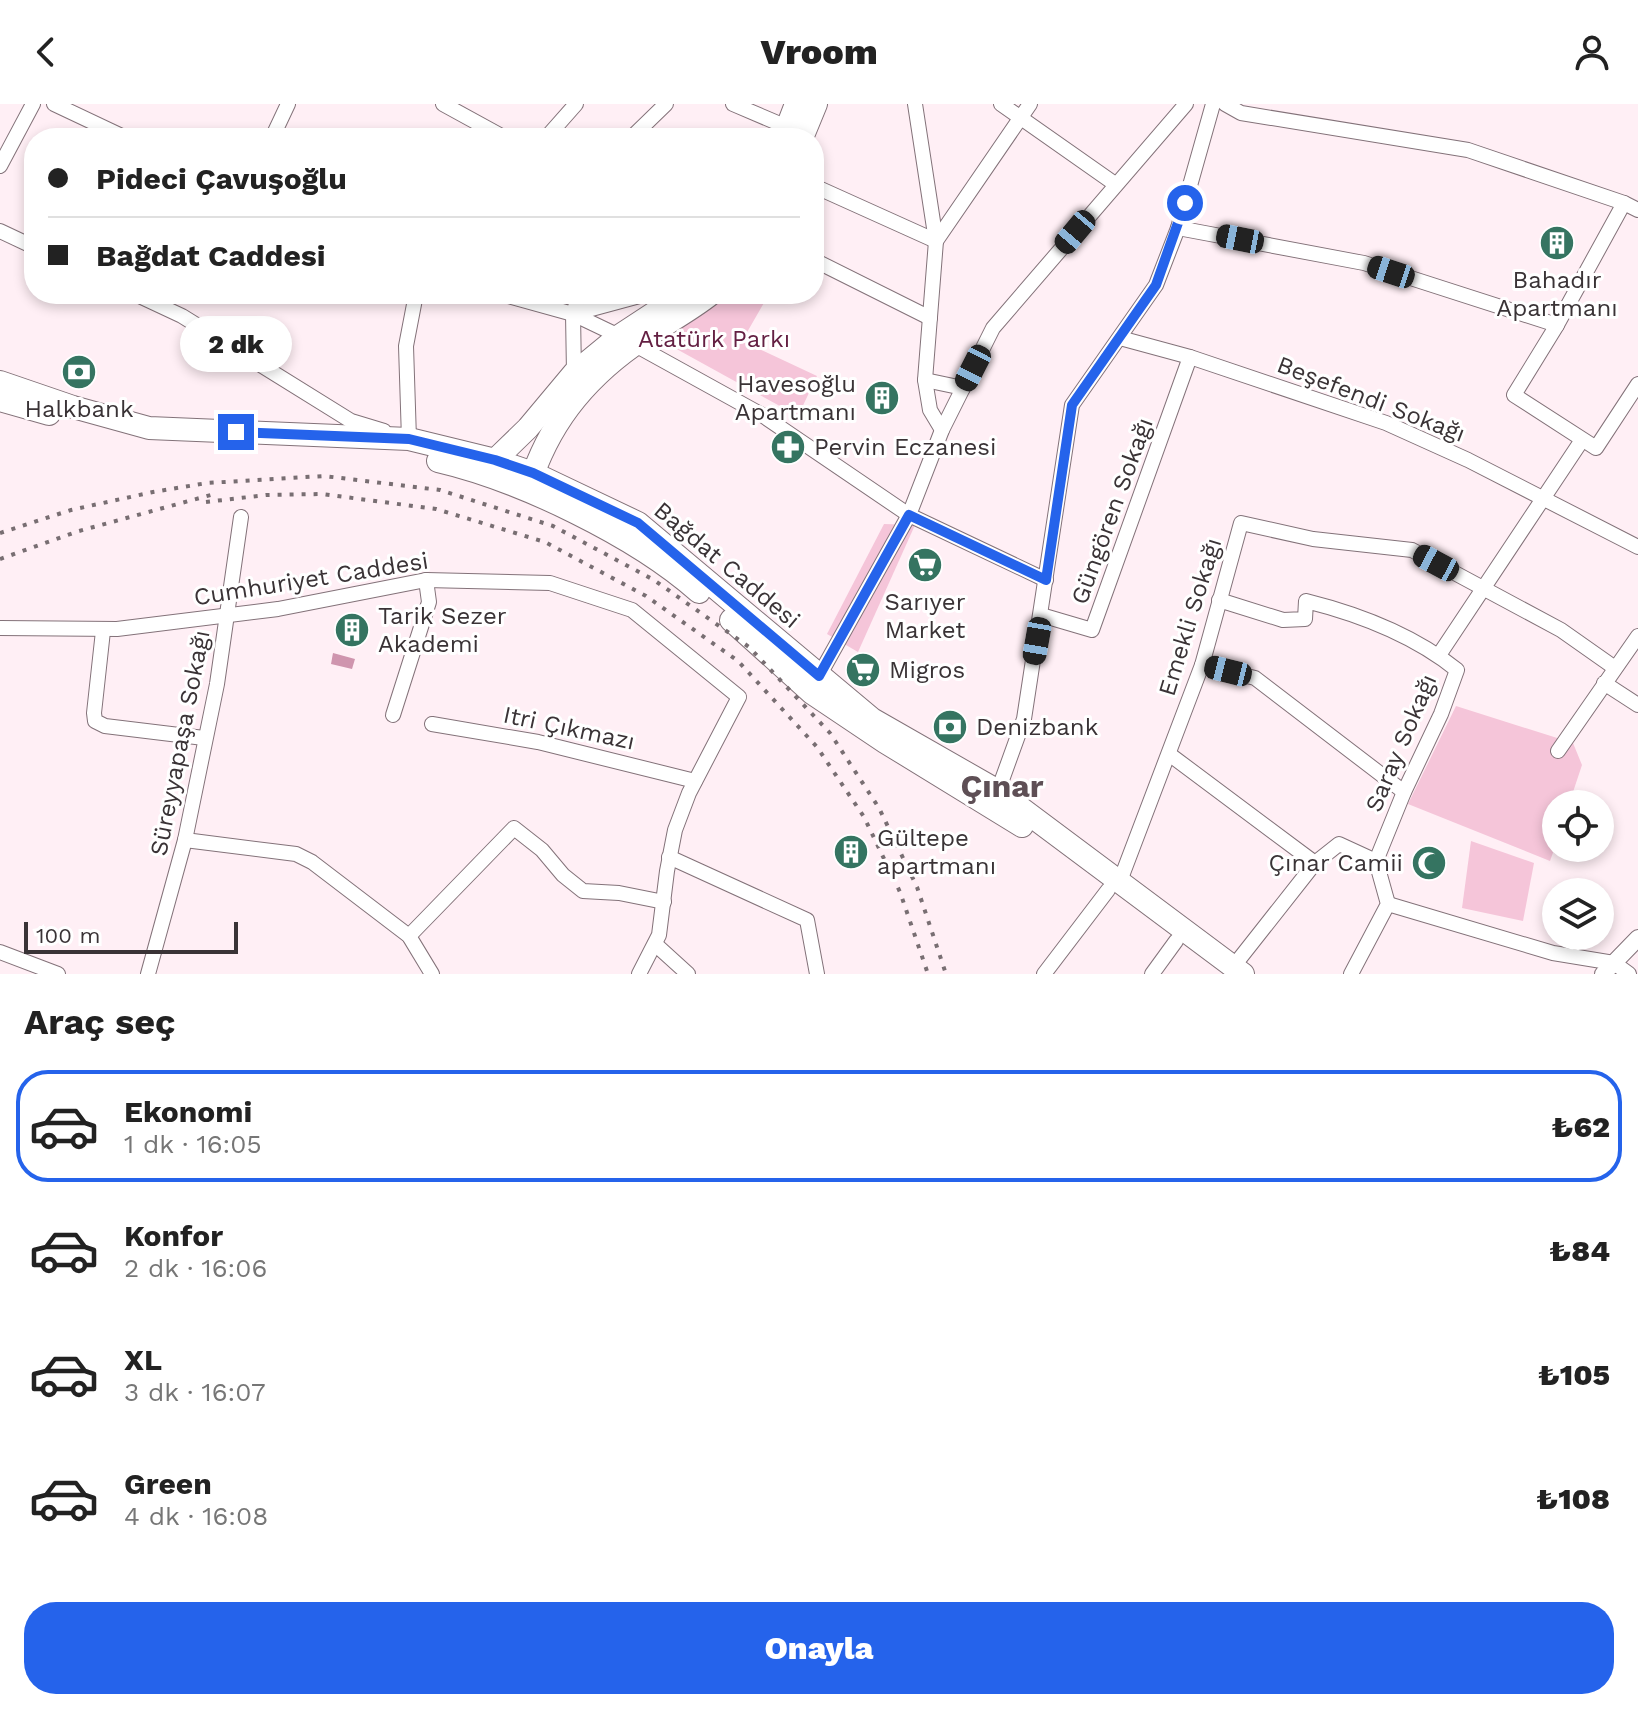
<!DOCTYPE html>
<html lang="tr">
<head>
<meta charset="utf-8">
<style>
  body { margin:0; font-family:"Work Sans",sans-serif; background:#f6f6f6; color:#222; height:100vh; display:flex; flex-direction:column; font-size:30px; white-space:nowrap }
  * { box-sizing:border-box; margin:0 }
  p { font-size:26px; color:#767676 }
  .icon { flex:none; width:44px; height:44px; fill:none; stroke:currentColor; stroke-width:2; stroke-linecap:round; stroke-linejoin:round }
  .map { position:relative; height:870px; overflow:hidden }
  .sheet { display:flex; flex-direction:column; background:#fff; flex:1 }
  .sheet>* { flex:none }
  .top-card { position:absolute; left:24px; top:24px; width:800px; height:176px; border-radius:32px; box-shadow:0 4px 12px #0003; display:grid; align-content:center; height:176px; padding:0 24px; background:#fff }
  .buttons { position:absolute; left:1542px; top:686px; display:grid; gap:16px }
  .buttons a { display:grid; place-items:center; width:72px; height:72px; border-radius:50%; background:#fff; box-shadow:0 4px 12px #0003; font-size:40px }
  .scale { position:absolute; left:24px; bottom:20px; width:214px; box-sizing:border-box; padding-left:8px; border:4px solid #3a3336; border-top:0; font-size:22px; line-height:28px; white-space:nowrap; color:#3a3336; -webkit-text-stroke:6px #fff; paint-order:stroke }
  .end { position:absolute; width:36px; height:36px; margin:-18px; border:10px solid #2563eb; background:#fff; box-shadow:0 0 0 4px #fff }
  .from { border-radius:50% }
  .bubble { position:absolute; height:56px; border-radius:28px; background:#fff; box-shadow:0 4px 12px #0003; font-size:26px; font-weight:800; line-height:56px; text-align:center }
  .car { position:absolute; width:24px; height:48px; margin:-24px -12px; border-radius:10px; box-shadow:0 0 6px 2px #0007; background:linear-gradient(#222 24%,#8ab4d8 0 40%,#222 0 76%,#8ab4d8 0 86%,#222 0) }
  .top-card b { display:flex; align-items:center; gap:28px; height:76px; font-size:30px }
  .top-card b+b { border-top:2px solid #e0e0e0 }
  .top-card i { width:20px; height:20px; background:#222 }
  ul { padding:0; list-style:none }
  li { display:flex; align-items:center; gap:24px; height:112px; margin:0 16px 12px; padding:0 8px; border:4px solid transparent; border-radius:32px }
  li div { flex:1 }
  li b { display:block; font-size:30px }
  li em { font-style:normal; font-weight:800 }
  li.on { border-color:#2563eb }
  li>.icon { width:72px; height:72px; stroke-width:1.5 }
  h2 { padding:0 24px; font-size:36px; line-height:96px }
  .primary-button { display:flex; gap:16px; margin-top:auto; padding:16px 24px }
  .primary-button a { flex:1; height:92px; border-radius:32px; background:#2563eb; color:#fff; font-size:32px; font-weight:800; line-height:92px; text-align:center }
  header { display:flex; justify-content:space-between; align-items:center; height:104px; padding:0 24px; background:#fff; font-size:36px; font-weight:800 }
  .map>svg:first-child { display:block }
  .green { fill:#f5c5d9 }
  .water { fill:#cf95ae }
  .lines { fill:none; stroke-linecap:round; stroke-linejoin:round }
  .minor-casing { stroke:#837279; stroke-width:16 }
  .tertiary-casing { stroke:#837279; stroke-width:18 }
  .primary-casing { stroke:#837279; stroke-width:24 }
  .minor { stroke:#fff; stroke-width:14 }
  .tertiary { stroke:#fff; stroke-width:16 }
  .primary { stroke:#fff; stroke-width:22 }
  .rail { stroke:#786e72; stroke-width:4; stroke-dasharray:4 8; stroke-linecap:butt }
  .route { stroke:#2563eb; stroke-width:10 }
  .labels { text-anchor:middle; stroke-width:6; stroke-linejoin:round; paint-order:stroke }
  .poi-label { font-size:24px; fill:#3a3336; stroke:#fff; text-anchor:start }
  .park-label { font-size:24px; fill:#642043; stroke:#fff }
  .street-label { font-size:24px; fill:#3a3336; stroke:#fff }
  .district-label { font-size:32px; font-weight:bold; fill:#5e4f55; stroke:#fff }
</style>
</head>
<body>
<header><svg class="icon" aria-label="back" viewBox="0 0 24 24"><path d="M15 5l-7 7 7 7"/></svg>Vroom<svg class="icon" aria-label="person" viewBox="0 0 24 24"><circle cx="12" cy="8" r="4"/><path d="M4 21q1-7 8-7t8 7"/></svg></header>
<div class="map">
<svg width="1638" height="870" viewBox="0 0 1638 870">
  <rect width="100%" height="100%" fill="#ffeff5"/>
  <g class="green">
    <polygon points="730,190 769,190 742,237 817,272 798,312 662,237"/>
    <polygon points="884,420 915,421 858,548 827,530"/>
    <polygon points="1456,602 1573,639 1582,661 1569,700 1556,700 1556,740 1550,757 1408,700"/>
    <polygon points="1471,737 1534,759 1523,817 1462,804"/>
  </g>
  <polygon class="water" points="333,549 355,555 352,565 331,560"/>
  <g class="lines">
    <g class="minor-casing">
      <g id="minor">
        <polyline points="54,0 126,34"/>
        <polyline points="443,0 505,34"/>
        <polyline points="733,0 787,23"/>
        <polyline points="915,0 936,137 925,276 930,306 942,326"/>
        <polyline points="1001,0 1115,80"/>
        <polyline points="1225,0 1241,9 1468,46 1624,99 1638,106"/>
        <polyline points="272,34 288,0"/>
        <polyline points="546,34 576,0"/>
        <polyline points="631,34 666,0"/>
        <polyline points="0,62 33,0"/>
        <polyline points="814,82 936,137 1030,0"/>
        <polyline points="1624,99 1557,221 1514,291 1596,344 1638,280"/>
        <polyline points="1178,124 1364,159 1557,221"/>
        <polyline points="0,127 34,143"/>
        <polyline points="814,156 930,214"/>
        <polyline points="135,190 182,212 351,317 384,327"/>
        <polyline points="501,190 573,210 619,232 762,311 909,411 1046,476"/>
        <polyline points="573,210 647,190"/>
        <polyline points="1120,234 1190,253 1386,319 1468,356 1638,443"/>
        <polyline points="574,269 573,210 579,190"/>
        <polyline points="925,276 963,284"/>
        <polyline points="404,334 409,335 406,242 416,190"/>
        <path d="M1219,496L1283,516L1305,515L1306,497C1358,510 1415,532 1457,566L1441,610L1404,688L1376,757L1388,800L1351,870"/>
        <polyline points="1041,511 1092,526 1190,253"/>
        <polyline points="0,524 117,525 278,505 426,476 550,479 632,506 739,593 689,689 675,726 667,767 659,831 639,870"/>
        <polyline points="103,527 94,609 95,617 105,622 204,634"/>
        <polyline points="1439,551 1582,336"/>
        <polyline points="1202,561 1255,574 1404,688"/>
        <polyline points="819,572 909,411 942,326 993,224 1186,0"/>
        <polyline points="1604,579 1638,601"/>
        <polyline points="393,611 429,498 426,476"/>
        <polyline points="432,620 538,638 695,677"/>
        <polyline points="1558,647 1638,532"/>
        <polyline points="1169,650 1315,759 1339,740 1376,757"/>
        <polyline points="998,687 1024,615 1072,301 1156,181 1178,124 1213,0"/>
        <polyline points="185,736 296,750 312,758 409,832 432,870"/>
        <polyline points="669,753 807,816 817,870"/>
        <polyline points="1120,777 1202,561 1241,419 1313,435 1412,446 1561,526 1615,564"/>
        <polyline points="1388,800 1553,849 1614,859 1629,870"/>
        <polyline points="409,832 514,724 542,746 563,771 583,787 619,789 664,798"/>
        <polyline points="655,840 688,870"/>
        <polyline points="0,848 58,870"/>
        <polyline points="1233,863 1315,759"/>
        <polyline points="148,870 185,736 217,580 241,413"/>
        <polyline points="1044,870 1108,786"/>
        <polyline points="1152,870 1176,837"/>
      </g>
    </g>
    <g class="tertiary-casing">
      <polyline id="tertiary" points="1603,870 1638,834"/>
    </g>
    <g class="primary-casing">
      <g id="primary">
        <polyline points="783,34 796,0"/>
        <polyline points="802,34 816,0"/>
        <polyline points="0,278 73,303 149,324 409,335 495,356 533,369 638,419 872,615 998,687 1243,870"/>
        <polyline points="0,296 49,310"/>
        <polyline points="495,356 528,324 574,269 619,232 683,190"/>
        <path d="M438,357C520,376 636,432 699,488"/>
        <path d="M529,382C548,322 582,278 634,241C659,223 687,209 711,190"/>
        <polyline points="731,516 812,589 885,638 1022,722"/>
      </g>
    </g>
    <use href="#minor" class="minor"/>
    <use href="#tertiary" class="tertiary"/>
    <use href="#primary" class="primary"/>
    <g class="rail">
      <polyline points="206,398 266,391 322,390 436,405 545,438 646,492 738,557 817,643 864,713 900,788 928,870"/>
      <polyline points="0,429 71,406 153,388 207,379 324,372 440,386 553,422 654,476 749,543 830,629 879,704 917,783 946,870"/>
      <polyline points="0,455 79,427 218,389"/>
    </g>
  </g>
  <g class="lines">
    <polyline class="route" points="236,328 409,335 495,356 533,369 638,419 819,572 909,411 1046,476 1072,301 1156,181 1185,99"/>
  </g>
  <defs>
    <g id="building-disc" transform="scale(1.8)"><circle r="9.5" fill="#357461" stroke="#fff"/><path d="M-4-6H4V6H1V3H-1V6H-4ZM-2.5-4.3h1.7v1.8h-1.7ZM.8-4.3h1.7v1.8H.8ZM-2.5-1h1.7V.8h-1.7ZM.8-1h1.7V.8H.8Z" fill="#fff"/></g>
    <g id="bank-disc" transform="scale(1.8)"><circle r="9.5" fill="#357461" stroke="#fff"/><path d="M-6-4H6V4H-6ZM0-2.3a2.3 2.3 0 1 0 0 4.6a2.3 2.3 0 1 0 0-4.6Z" fill="#fff"/></g>
    <g id="pharmacy-disc" transform="scale(1.8)"><circle r="9.5" fill="#357461" stroke="#fff"/><path d="M-2-6h4v4h4v4h-4v4h-4v-4h-4v-4h4Z" fill="#fff"/></g>
    <g id="supermarket-disc" transform="scale(1.8)"><circle r="9.5" fill="#357461" stroke="#fff"/><path d="M-6-5.5h2.5l.6 2H6L4.5 2H-2.5L-4.4-4H-6ZM-1.5 3.2a1.3 1.3 0 1 0 .1 0ZM3 3.2a1.3 1.3 0 1 0 .1 0Z" fill="#fff"/></g>
    <g id="mosque-disc" transform="scale(1.8)"><circle r="9.5" fill="#357461" stroke="#fff"/><path d="M3.5-4.9A6 6 0 1 0 3.5 4.9A5 5 0 1 1 3.5-4.9Z" fill="#fff"/></g>
  </defs>
  <g fill-rule="evenodd">
    <use href="#building-disc" x="1557" y="139"/>
    <use href="#bank-disc" x="79" y="268"/>
    <use href="#building-disc" x="882" y="294"/>
    <use href="#pharmacy-disc" x="788" y="343"/>
    <use href="#supermarket-disc" x="925" y="461"/>
    <use href="#building-disc" x="352" y="526"/>
    <use href="#supermarket-disc" x="863" y="566"/>
    <use href="#bank-disc" x="950" y="623"/>
    <use href="#building-disc" x="851" y="748"/>
    <use href="#mosque-disc" x="1429" y="759"/>
  </g>
  <g class="labels">
    <g class="poi-label">
      <text x="1557" y="184" text-anchor="middle">Bahadır<tspan x="1557" dy="28">Apartmanı</tspan></text>
      <text x="856" y="288" text-anchor="end">Havesoğlu<tspan x="856" dy="28">Apartmanı</tspan></text>
      <text x="79" y="313" text-anchor="middle">Halkbank</text>
      <text x="814" y="351">Pervin Eczanesi</text>
      <text x="925" y="506" text-anchor="middle">Sarıyer<tspan x="925" dy="28">Market</tspan></text>
      <text x="378" y="520">Tarik Sezer<tspan x="378" dy="28">Akademi</tspan></text>
      <text x="889" y="574">Migros</text>
      <text x="976" y="631">Denizbank</text>
      <text x="877" y="742">Gültepe<tspan x="877" dy="28">apartmanı</tspan></text>
      <text x="1403" y="767" text-anchor="end">Çınar Camii</text>
    </g>
    <g class="park-label">
      <text x="714" y="243">Atatürk Parkı</text>
    </g>
    <g class="street-label">
      <text transform="translate(1371 295) rotate(21)" y="8">Beşefendi Sokağı</text>
      <text transform="translate(1112 407) rotate(-70)" y="8">Güngören Sokağı</text>
      <text transform="translate(727 461) rotate(40)" y="8">Bağdat Caddesi</text>
      <text transform="translate(311 475) rotate(-9)" y="8">Cumhuriyet Caddesi</text>
      <text transform="translate(1190 513) rotate(-73)" y="8">Emekli Sokağı</text>
      <text transform="translate(569 624) rotate(12)" y="8">Itri Çıkmazı</text>
      <text transform="translate(180 639) rotate(-79)" y="8">Süreyyapaşa Sokağı</text>
      <text transform="translate(1401 639) rotate(-67)" y="8">Saray Sokağı</text>
    </g>
    <g class="district-label">
      <text x="1002" y="693">Çınar</text>
    </g>
  </g>
</svg>
<div class="buttons">
<a><svg class="icon" aria-label="locate" viewBox="0 0 24 24"><circle cx="12" cy="12" r="6"/><path d="M12 2v4M12 18v4M2 12h4M18 12h4"/></svg></a>
<a><svg class="icon" aria-label="layers" viewBox="0 0 24 24"><path d="M12 4l9 5-9 5-9-5zM3 14l9 5 9-5"/></svg></a>
</div>
<div class="scale">100 m</div>
<i class="end from" style="left:1185px;top:99px"></i>
<i class="end" style="left:236px;top:328px"></i>
<div class="bubble" style="left:180px;top:212px;width:112px">2 dk</div>
<i class="car" style="left:1075px;top:128px;rotate:220deg"></i>
<i class="car" style="left:1240px;top:135px;rotate:281deg"></i>
<i class="car" style="left:1391px;top:168px;rotate:288deg"></i>
<i class="car" style="left:973px;top:264px;rotate:207deg"></i>
<i class="car" style="left:1436px;top:459px;rotate:298deg"></i>
<i class="car" style="left:1037px;top:537px;rotate:190deg"></i>
<i class="car" style="left:1228px;top:567px;rotate:284deg"></i>
<div class="top-card">
<b><i class="from"></i>Pideci Çavuşoğlu</b>
<b><i></i>Bağdat Caddesi</b>
</div>
</div>
<section class="sheet">
<h2>Araç seç</h2>
<ul>
<li class="on"><svg class="icon" aria-label="car" viewBox="0 0 24 24"><path d="M5 17H2v-5l4-1 3-4h7l3 4 3 1v5h-3M9 17h6M6 11h13"/><circle cx="7" cy="17" r="2"/><circle cx="17" cy="17" r="2"/></svg><div><b>Ekonomi</b><p>1 dk · 16:05</p></div><em>₺62</em></li>
<li><svg class="icon" aria-label="car" viewBox="0 0 24 24"><path d="M5 17H2v-5l4-1 3-4h7l3 4 3 1v5h-3M9 17h6M6 11h13"/><circle cx="7" cy="17" r="2"/><circle cx="17" cy="17" r="2"/></svg><div><b>Konfor</b><p>2 dk · 16:06</p></div><em>₺84</em></li>
<li><svg class="icon" aria-label="car" viewBox="0 0 24 24"><path d="M5 17H2v-5l4-1 3-4h7l3 4 3 1v5h-3M9 17h6M6 11h13"/><circle cx="7" cy="17" r="2"/><circle cx="17" cy="17" r="2"/></svg><div><b>XL</b><p>3 dk · 16:07</p></div><em>₺105</em></li>
<li><svg class="icon" aria-label="car" viewBox="0 0 24 24"><path d="M5 17H2v-5l4-1 3-4h7l3 4 3 1v5h-3M9 17h6M6 11h13"/><circle cx="7" cy="17" r="2"/><circle cx="17" cy="17" r="2"/></svg><div><b>Green</b><p>4 dk · 16:08</p></div><em>₺108</em></li>
</ul>
<div class="primary-button"><a>Onayla</a></div>
</section>
</body>
</html>
